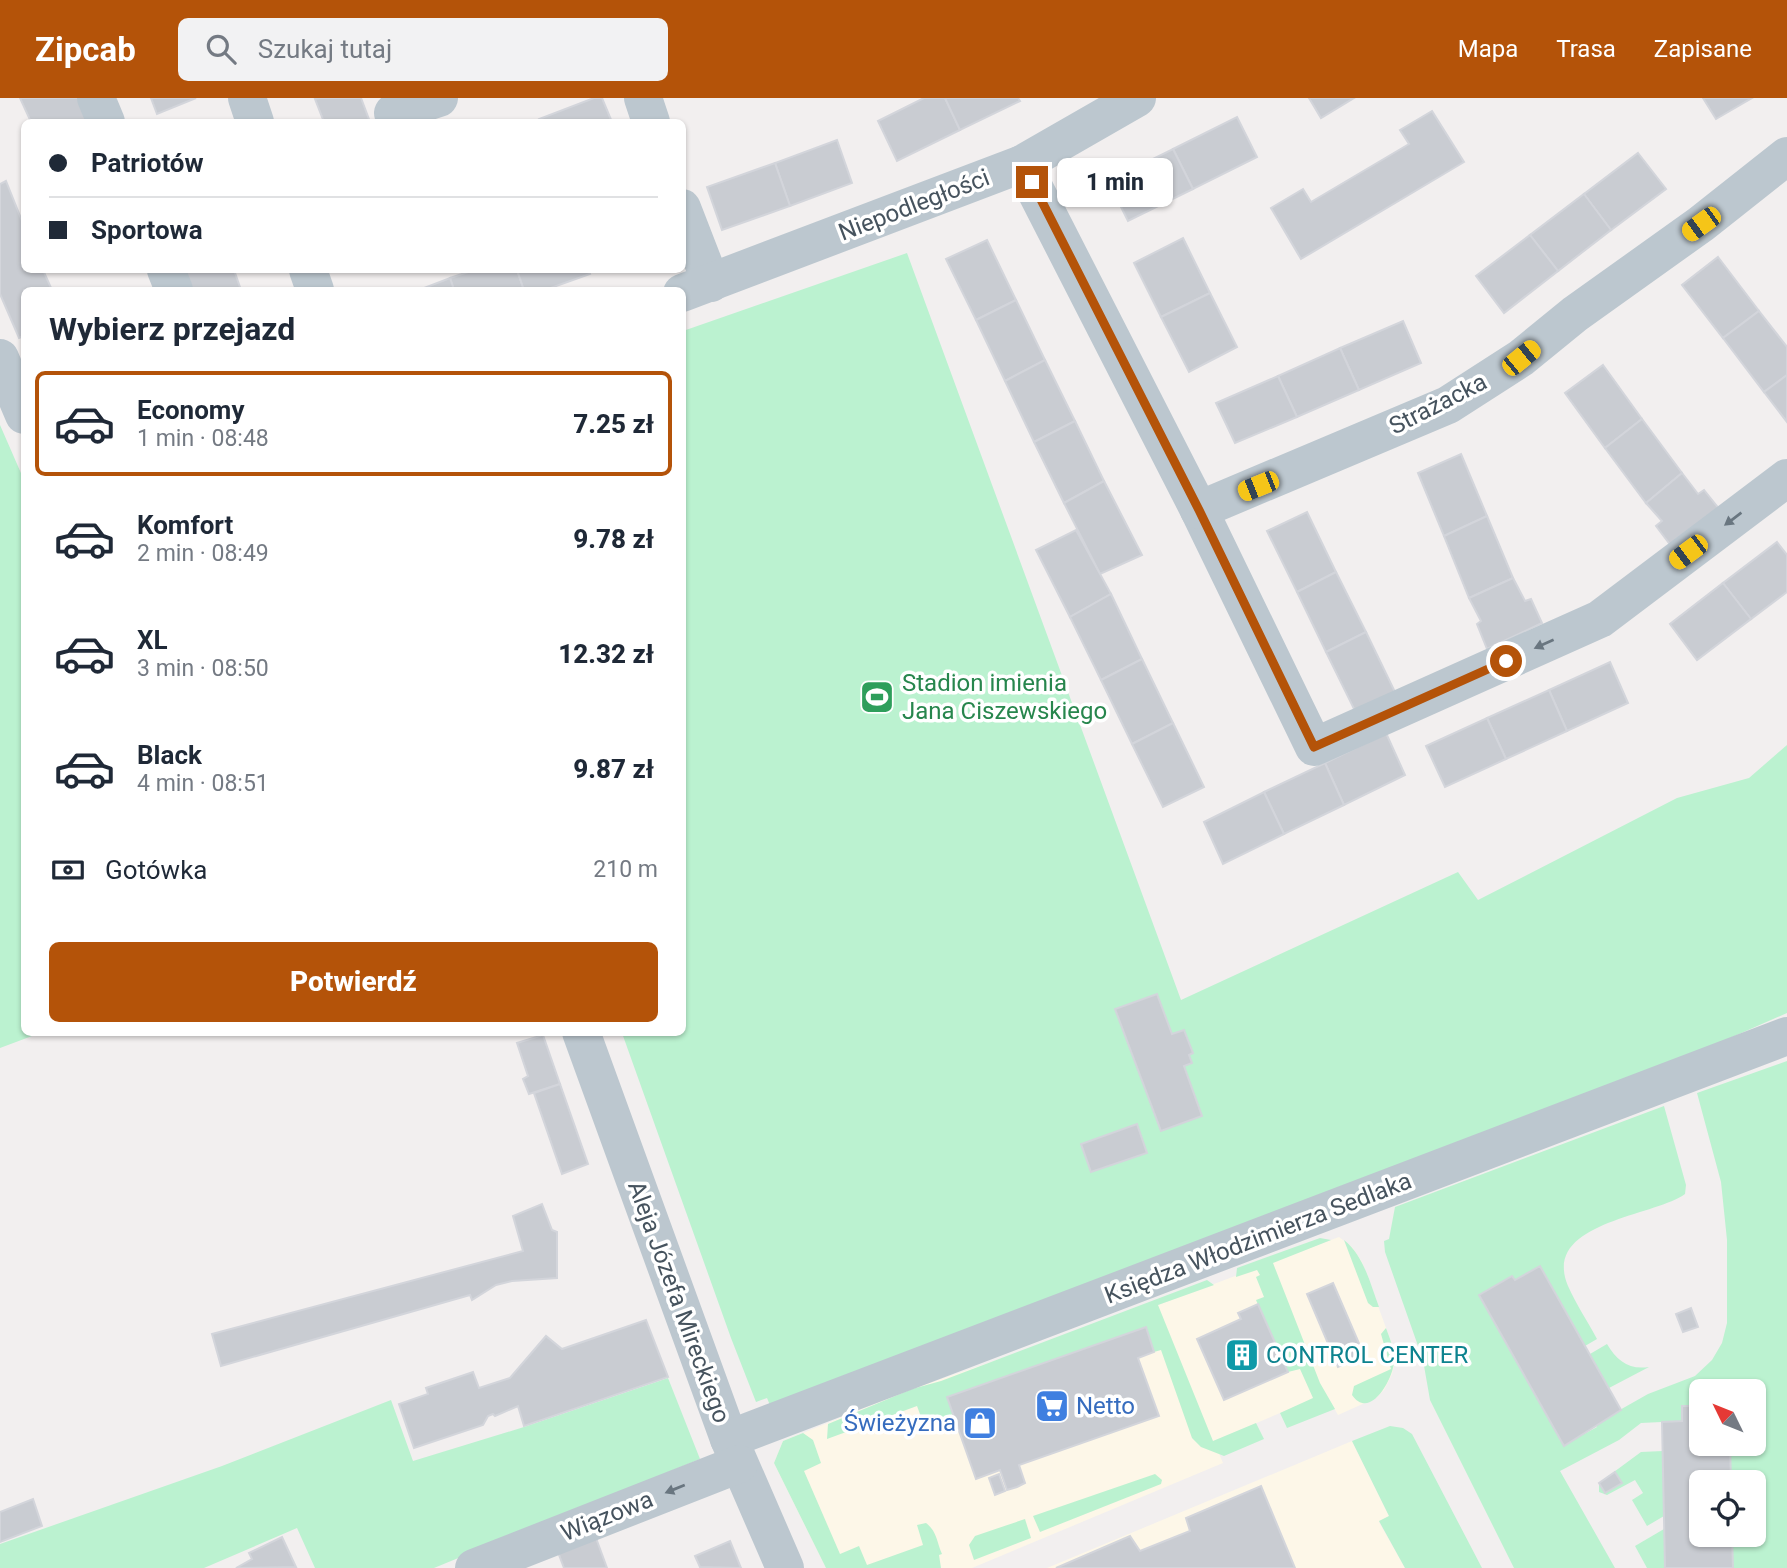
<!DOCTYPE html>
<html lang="pl">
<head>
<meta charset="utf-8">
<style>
  body { margin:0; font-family:Roboto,sans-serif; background:#f2f2f3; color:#1f2937; height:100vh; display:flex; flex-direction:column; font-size:26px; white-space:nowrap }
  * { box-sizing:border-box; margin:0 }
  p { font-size:23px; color:#747a83 }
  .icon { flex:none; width:38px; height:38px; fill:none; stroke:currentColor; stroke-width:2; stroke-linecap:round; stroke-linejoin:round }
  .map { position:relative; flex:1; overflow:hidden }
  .side { position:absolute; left:21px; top:189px; width:665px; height:749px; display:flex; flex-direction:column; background:#fff; border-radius:10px; box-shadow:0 2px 5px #0004 }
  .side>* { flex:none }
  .hud { position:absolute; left:21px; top:21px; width:665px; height:154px; border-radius:10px; box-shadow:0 2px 5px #0004; display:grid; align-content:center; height:154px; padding:0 28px; background:#fff }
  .needle { width:46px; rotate:313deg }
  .buttons { position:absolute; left:1689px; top:1281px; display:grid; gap:14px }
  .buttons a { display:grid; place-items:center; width:77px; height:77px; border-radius:10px; background:#fff; box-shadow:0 2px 5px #0004; font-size:35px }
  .end { position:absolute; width:32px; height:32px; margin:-16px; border:9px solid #b45309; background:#fff; box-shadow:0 0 0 4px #fff }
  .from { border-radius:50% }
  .bubble { position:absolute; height:49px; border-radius:10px; background:#fff; box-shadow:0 2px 5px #0004; font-size:23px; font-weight:800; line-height:49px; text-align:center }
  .car { position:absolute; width:21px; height:42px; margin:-21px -10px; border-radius:9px; box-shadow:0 0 5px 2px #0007; background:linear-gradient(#f5c518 24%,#345 0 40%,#f5c518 0 76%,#345 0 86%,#f5c518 0) }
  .hud b { display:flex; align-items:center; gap:24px; height:66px; font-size:26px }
  .hud b+b { border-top:2px solid #e0e1e3 }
  .hud i { width:18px; height:18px; background:#1f2937 }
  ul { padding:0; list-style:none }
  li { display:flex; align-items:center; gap:21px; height:105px; margin:0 14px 10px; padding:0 14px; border:4px solid transparent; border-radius:10px }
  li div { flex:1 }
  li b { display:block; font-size:26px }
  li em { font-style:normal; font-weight:800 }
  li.active { border-color:#b45309 }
  li>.icon { width:63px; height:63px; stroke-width:1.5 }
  h2 { padding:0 28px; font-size:32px; line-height:84px }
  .pay { display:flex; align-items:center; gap:18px; height:77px; padding:0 28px; font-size:26px }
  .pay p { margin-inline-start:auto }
  .cta { display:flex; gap:14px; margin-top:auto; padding:14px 28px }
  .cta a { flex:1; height:80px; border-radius:10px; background:#b45309; color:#fff; font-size:28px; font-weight:800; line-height:80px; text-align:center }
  header { display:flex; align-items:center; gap:42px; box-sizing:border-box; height:98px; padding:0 35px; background:#b45309; color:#fff }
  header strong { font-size:33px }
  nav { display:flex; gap:38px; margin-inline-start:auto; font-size:24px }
  .search { width:490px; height:63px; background:#f2f2f3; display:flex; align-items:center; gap:18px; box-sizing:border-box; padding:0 24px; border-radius:10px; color:#747a83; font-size:26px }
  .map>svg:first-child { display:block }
  .commercial { fill:#fdf7e8 }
  .green { fill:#bbf2d0 }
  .building { fill:#c9ccd2; stroke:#d3d5db; stroke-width:2 }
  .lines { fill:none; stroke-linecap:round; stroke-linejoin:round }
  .minor { stroke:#bcc7cf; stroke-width:38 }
  .oneway { fill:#697680 }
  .route { stroke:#b45309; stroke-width:9 }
  .labels { text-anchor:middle; stroke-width:7; stroke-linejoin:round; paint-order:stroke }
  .street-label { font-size:24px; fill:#46535e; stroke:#fff }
  .leisure-label { font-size:24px; fill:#27864d; stroke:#fff; text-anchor:start }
  .culture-label { font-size:24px; fill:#0d838f; stroke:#fff; text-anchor:start }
  .shop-label { font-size:24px; fill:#366cbe; stroke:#fff; text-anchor:start }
</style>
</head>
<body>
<header>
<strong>Zipcab</strong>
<div class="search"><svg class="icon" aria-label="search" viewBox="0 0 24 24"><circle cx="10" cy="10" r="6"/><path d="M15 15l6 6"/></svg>Szukaj tutaj</div>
<nav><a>Mapa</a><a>Trasa</a><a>Zapisane</a></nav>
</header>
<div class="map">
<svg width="1787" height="1470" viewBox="0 0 1787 1470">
  <rect width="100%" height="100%" fill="#f2efef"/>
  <g class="commercial">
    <polygon points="1339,1139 1352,1149 1362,1164 1393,1249 1395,1264 1392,1276 1384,1292 1376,1300 1338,1317 1326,1296 1313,1301 1214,1343 1223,1365 972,1470 826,1470 774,1365 783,1343 912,1291 1158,1207"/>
    <polygon points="1352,1343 1389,1418 1379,1424 1405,1470 1047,1470"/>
  </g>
  <g class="green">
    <polygon points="907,155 1181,902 1458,774 1478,802 1677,700 1749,680 1787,647 1787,915 1628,985 772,1312 767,1300 756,1304 731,1240 622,935 682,934 683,233"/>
    <polygon points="0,327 24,382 24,934 40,935 0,950"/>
    <path d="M1787,963V1470H1733L1732,1437H1754V1384H1731L1730,1346H1754V1293H1701V1308L1682,1309V1323L1641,1325L1619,1342L1560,1373L1615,1470H1514L1430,1302L1423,1262L1385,1154L1384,1143L1389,1141L1395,1109L1664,1008L1686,1087L1685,1096C1653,1119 1541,1124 1568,1188C1576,1206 1588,1224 1597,1241L1585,1248L1540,1168L1515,1182L1512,1179L1564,1347L1597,1329L1595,1326L1648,1296L1695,1278L1712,1262L1722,1245L1727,1225V1142L1721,1084L1697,995Z"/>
    <polygon points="1320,1140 1331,1142 1273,1165 1320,1285 1335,1311 1287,1330 1280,1315 1313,1300 1300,1271 1288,1274 1256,1202 1264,1199 1256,1179 1260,1177 1257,1172 1236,1179 1237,1170"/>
    <path d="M1344,1142C1364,1158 1370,1185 1379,1209H1373L1368,1205Z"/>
    <polygon points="1207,1182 1214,1187 1158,1207 1213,1343 1256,1325 1264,1341 1224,1358 1201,1349 1192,1340 1161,1252 1154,1254 1146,1229 948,1299 953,1316 924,1327 917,1308 827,1341 828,1326 912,1291 941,1283"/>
    <path d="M1386,1230C1390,1241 1395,1252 1394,1264C1393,1281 1370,1323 1352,1297L1354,1288L1391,1271L1381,1236Z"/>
    <path d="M1607,1246C1617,1263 1629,1272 1649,1269L1609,1290L1590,1256Z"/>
    <polygon points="668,1280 700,1361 434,1470 315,1470 297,1430 204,1470 0,1470 0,1446 222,1368 391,1302 413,1363 524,1329"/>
    <polygon points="1390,1328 1403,1330 1412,1336 1482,1470 1405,1470 1379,1423 1389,1418 1352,1343"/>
    <path d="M803,1335L813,1342L821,1365L804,1373L840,1456L859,1448L867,1467L923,1447L917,1427L926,1425C937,1433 937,1445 942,1456L939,1457L941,1470H826L774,1365L783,1343Z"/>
    <polygon points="1663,1353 1664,1418 1647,1428 1632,1402 1643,1395 1635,1382 1607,1397 1599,1394 1599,1385 1641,1354"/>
    <polygon points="1155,1376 1162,1382 1161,1386 1040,1434 1033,1418"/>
    <polygon points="1025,1421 1031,1440 974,1462 969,1447 975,1438"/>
    <polygon points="1664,1431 1665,1470 1647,1470 1635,1448"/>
  </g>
  <g class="building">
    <polygon points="20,0 78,0 89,24 31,24"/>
    <polygon points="151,0 196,0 157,16"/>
    <polygon points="320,0 361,0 370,24 324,24 315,1"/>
    <polygon points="594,0 602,0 612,24 540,24 539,21"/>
    <polygon points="924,0 945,0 960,32 897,63 878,23"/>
    <polygon points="945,0 1018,0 1020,3 960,32"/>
    <polygon points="1309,0 1354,0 1321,20"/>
    <polygon points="1703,0 1752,0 1716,21"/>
    <polygon points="1432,13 1464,64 1301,161 1271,110 1303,91 1311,104 1409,46 1400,32"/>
    <polygon points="1237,19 1257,59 1193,91 1173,51"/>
    <polygon points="837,42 852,85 790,108 775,65"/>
    <polygon points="1173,51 1193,91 1128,123 1108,83"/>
    <polygon points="1638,55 1666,91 1611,132 1584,96"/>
    <polygon points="775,65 790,108 722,132 707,89"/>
    <polygon points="6,83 24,128 24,172 43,172 52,192 24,192 24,238 19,240 0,196 0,86"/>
    <polygon points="1584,96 1611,132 1558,173 1530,137"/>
    <polygon points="1530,137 1558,173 1504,215 1476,178"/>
    <polygon points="1183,140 1210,195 1161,219 1134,165"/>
    <polygon points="987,142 1016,202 976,222 946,161"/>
    <polygon points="1718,159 1759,213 1723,240 1682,187"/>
    <polygon points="181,172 234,172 241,192 189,192"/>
    <polygon points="474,172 517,172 524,192 454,192 450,180"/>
    <polygon points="517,172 588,172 590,176 545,192 524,192"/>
    <polygon points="450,180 454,192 416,192 419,192"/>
    <polygon points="1210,195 1237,249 1189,274 1161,219"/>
    <polygon points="1016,202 1045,262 1005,283 976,222"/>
    <polygon points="1759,213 1787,249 1787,277 1764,294 1723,240"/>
    <polygon points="1403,223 1421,265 1359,292 1340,250"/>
    <polygon points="1340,250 1359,292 1297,319 1278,278"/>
    <polygon points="1045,262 1075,323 1034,344 1005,283"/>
    <polygon points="1603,267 1642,321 1605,350 1565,295"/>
    <polygon points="1787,277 1787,324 1764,294"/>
    <polygon points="1278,278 1297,319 1235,345 1216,305"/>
    <polygon points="1642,321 1682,375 1646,405 1605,350"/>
    <polygon points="1075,323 1104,383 1064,405 1034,344"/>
    <polygon points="1461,356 1487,418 1444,438 1418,375"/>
    <polygon points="1682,375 1698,396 1704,392 1720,412 1672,449 1656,428 1662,423 1646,405"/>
    <polygon points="1104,383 1142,457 1100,476 1064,405"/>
    <polygon points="1307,414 1336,474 1297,494 1267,433"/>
    <polygon points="1487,418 1513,480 1469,500 1444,438"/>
    <polygon points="1076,432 1111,496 1070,519 1036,452"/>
    <polygon points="1777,444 1787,457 1787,494 1751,521 1723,485"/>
    <polygon points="1336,474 1366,534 1326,554 1297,494"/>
    <polygon points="1513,480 1525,503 1531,501 1542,525 1487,551 1477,526 1481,523 1469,500"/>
    <polygon points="1723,485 1751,521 1697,562 1670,526"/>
    <polygon points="1111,496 1142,561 1101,582 1070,519"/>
    <polygon points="1366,534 1395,594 1356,615 1326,554"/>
    <polygon points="1142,561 1173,625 1132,646 1101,582"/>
    <polygon points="1610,564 1628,605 1567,633 1549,592"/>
    <polygon points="1549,592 1567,633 1506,661 1487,620"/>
    <polygon points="1487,620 1506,661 1445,689 1426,648"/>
    <polygon points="1173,625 1204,689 1163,709 1132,646"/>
    <polygon points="1386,635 1405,677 1344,707 1325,665"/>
    <polygon points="1325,665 1344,707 1284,736 1264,694"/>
    <polygon points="1264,694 1284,736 1223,766 1204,724"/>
    <polygon points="1157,896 1172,936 1184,932 1193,955 1189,957 1192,965 1184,968 1202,1018 1161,1033 1115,911"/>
    <polygon points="543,937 560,986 529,996 523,981 528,978 517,945"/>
    <polygon points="560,986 588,1066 562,1076 534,995"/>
    <polygon points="1137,1026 1147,1055 1091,1074 1081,1046"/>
    <polygon points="542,1106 552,1132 557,1134 557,1180 512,1183 496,1187 472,1202 470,1197 221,1268 212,1236 523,1153 513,1118"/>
    <polygon points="1540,1168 1621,1312 1564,1348 1479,1197 1512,1178 1515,1182"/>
    <polygon points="1333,1185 1364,1257 1338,1269 1307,1196"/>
    <polygon points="1258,1206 1288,1274 1224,1302 1197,1241 1241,1221 1238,1215"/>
    <polygon points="1691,1210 1698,1229 1683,1234 1676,1216"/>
    <polygon points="646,1222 668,1279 524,1328 518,1308 495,1318 493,1316 488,1318 483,1327 414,1350 399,1306 428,1296 426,1290 473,1274 479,1290 510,1280 546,1238 562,1251"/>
    <polygon points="1146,1229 1154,1254 1138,1260 1159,1318 1019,1367 1025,1385 1017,1389 1007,1392 1000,1372 976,1381 947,1299"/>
    <polygon points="1682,1308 1701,1308 1701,1346 1730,1346 1731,1384 1701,1384 1701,1437 1732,1437 1733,1470 1665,1470 1662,1324 1682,1323"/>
    <polygon points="1615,1374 1622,1385 1605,1395 1599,1385"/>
    <polygon points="999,1376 1005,1393 995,1397 989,1380"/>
    <polygon points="1261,1388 1295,1470 1056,1470 1130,1438 1140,1453 1190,1433 1186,1420"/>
    <polygon points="33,1401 42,1428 0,1444 0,1414"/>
    <polygon points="282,1439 296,1469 236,1470 252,1461 249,1455"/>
    <polygon points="596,1440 607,1470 564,1470 558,1454"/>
    <polygon points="730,1443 741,1470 700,1469 695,1458"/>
  </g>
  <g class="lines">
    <g class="minor">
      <polyline points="96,0 106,24"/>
      <polyline points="247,0 255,24"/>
      <polyline points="643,0 651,24"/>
      <polyline points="393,15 439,0"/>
      <polyline points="1022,66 1199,412 1314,649 1600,521 1787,380"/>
      <polyline points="682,110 711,185"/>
      <polyline points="166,172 174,192"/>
      <polyline points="308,172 315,192"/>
      <polyline points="682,195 1022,66 1137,0"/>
      <polyline points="0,260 24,317"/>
      <polyline points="1199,412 1448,307 1521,260 1575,216 1701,126 1787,58"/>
      <polyline points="581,934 729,1341 785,1470"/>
      <polyline points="729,1341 1787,938"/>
      <polyline points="474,1470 739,1366"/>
    </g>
  </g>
  <defs><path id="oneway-solid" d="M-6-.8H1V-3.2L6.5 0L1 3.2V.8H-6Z" transform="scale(1.75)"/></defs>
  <g class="oneway">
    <use href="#oneway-solid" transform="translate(1733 421) rotate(143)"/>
    <use href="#oneway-solid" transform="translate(1544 546) rotate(156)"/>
    <use href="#oneway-solid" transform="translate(675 1391) rotate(158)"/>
  </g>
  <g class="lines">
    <polyline class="route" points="1032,84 1199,412 1314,649 1506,563"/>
  </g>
  <defs>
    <g id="stadium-square" transform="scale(1.75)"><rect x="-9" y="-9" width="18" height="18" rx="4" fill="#2e9e5b" stroke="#fff"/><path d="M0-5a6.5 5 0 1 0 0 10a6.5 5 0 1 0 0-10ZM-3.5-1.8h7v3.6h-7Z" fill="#fff"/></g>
    <g id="building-square" transform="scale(1.75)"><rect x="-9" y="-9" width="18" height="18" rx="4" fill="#0f9aa8" stroke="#fff"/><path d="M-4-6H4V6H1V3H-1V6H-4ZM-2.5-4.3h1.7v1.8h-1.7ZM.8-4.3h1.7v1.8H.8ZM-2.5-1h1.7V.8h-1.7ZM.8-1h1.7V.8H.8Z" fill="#fff"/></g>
    <g id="supermarket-square" transform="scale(1.75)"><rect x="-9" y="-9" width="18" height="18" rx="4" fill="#3f7fe0" stroke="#fff"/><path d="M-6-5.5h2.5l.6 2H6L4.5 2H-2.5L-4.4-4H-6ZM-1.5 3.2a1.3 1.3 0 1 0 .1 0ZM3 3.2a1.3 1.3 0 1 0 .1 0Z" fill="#fff"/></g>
    <g id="shop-square" transform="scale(1.75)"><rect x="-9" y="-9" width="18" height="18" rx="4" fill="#3f7fe0" stroke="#fff"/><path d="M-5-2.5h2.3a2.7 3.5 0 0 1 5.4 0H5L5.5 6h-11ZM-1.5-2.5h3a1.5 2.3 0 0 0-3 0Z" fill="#fff"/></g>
  </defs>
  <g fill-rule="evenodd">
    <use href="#stadium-square" x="877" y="599"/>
    <use href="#building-square" x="1242" y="1257"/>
    <use href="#supermarket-square" x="1052" y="1308"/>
    <use href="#shop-square" x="980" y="1325"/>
  </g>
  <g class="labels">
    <g class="street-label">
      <text transform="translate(914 107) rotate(-21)" y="8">Niepodległości</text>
      <text transform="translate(1438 306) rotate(-27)" y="8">Strażacka</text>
      <text transform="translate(1258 1140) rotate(-21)" y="8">Księdza Włodzimierza Sedlaka</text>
      <text transform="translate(679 1204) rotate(70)" y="8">Aleja Józefa Mireckiego</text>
      <text transform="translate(607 1418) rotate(-22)" y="8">Wiązowa</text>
    </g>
    <g class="leisure-label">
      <text x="902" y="593">Stadion imienia<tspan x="902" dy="28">Jana Ciszewskiego</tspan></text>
    </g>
    <g class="culture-label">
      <text x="1266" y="1265">CONTROL CENTER</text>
    </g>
    <g class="shop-label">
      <text x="1076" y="1316">Netto</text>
      <text x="956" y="1333" text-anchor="end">Świeżyzna</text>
    </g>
  </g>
</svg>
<div class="buttons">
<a><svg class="needle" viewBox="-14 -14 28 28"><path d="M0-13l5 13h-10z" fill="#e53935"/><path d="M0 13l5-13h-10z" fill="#747a83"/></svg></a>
<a><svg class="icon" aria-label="locate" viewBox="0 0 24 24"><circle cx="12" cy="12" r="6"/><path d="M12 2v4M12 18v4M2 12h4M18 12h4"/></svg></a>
</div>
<i class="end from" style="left:1506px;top:563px"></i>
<i class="end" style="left:1032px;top:84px"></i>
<div class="bubble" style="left:1057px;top:60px;width:116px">1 min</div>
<i class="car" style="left:1701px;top:126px;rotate:234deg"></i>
<i class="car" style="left:1521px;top:260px;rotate:51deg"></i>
<i class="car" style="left:1258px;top:388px;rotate:248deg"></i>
<i class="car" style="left:1688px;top:454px;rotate:233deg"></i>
<div class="hud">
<b><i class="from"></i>Patriotów</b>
<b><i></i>Sportowa</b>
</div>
<section class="side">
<h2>Wybierz przejazd</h2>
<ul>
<li class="active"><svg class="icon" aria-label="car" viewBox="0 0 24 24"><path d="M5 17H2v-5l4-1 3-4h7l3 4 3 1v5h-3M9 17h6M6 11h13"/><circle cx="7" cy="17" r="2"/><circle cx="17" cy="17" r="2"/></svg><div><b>Economy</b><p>1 min · 08:48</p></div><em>7.25 zł</em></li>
<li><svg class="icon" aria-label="car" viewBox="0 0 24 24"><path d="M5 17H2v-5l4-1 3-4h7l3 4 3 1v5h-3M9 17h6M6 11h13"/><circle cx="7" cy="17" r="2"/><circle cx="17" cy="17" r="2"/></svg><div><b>Komfort</b><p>2 min · 08:49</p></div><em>9.78 zł</em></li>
<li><svg class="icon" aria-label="car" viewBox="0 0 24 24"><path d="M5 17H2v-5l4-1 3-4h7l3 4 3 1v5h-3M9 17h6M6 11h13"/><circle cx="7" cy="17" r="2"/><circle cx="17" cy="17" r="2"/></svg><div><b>XL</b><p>3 min · 08:50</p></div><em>12.32 zł</em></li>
<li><svg class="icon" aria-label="car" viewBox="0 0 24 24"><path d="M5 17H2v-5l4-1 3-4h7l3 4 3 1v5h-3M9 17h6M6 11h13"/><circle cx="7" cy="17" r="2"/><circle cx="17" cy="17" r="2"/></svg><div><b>Black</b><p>4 min · 08:51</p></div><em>9.87 zł</em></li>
</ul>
<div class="pay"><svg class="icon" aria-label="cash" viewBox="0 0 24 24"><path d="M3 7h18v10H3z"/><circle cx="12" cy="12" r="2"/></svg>Gotówka<p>210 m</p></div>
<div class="cta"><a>Potwierdź</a></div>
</section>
</div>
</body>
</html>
